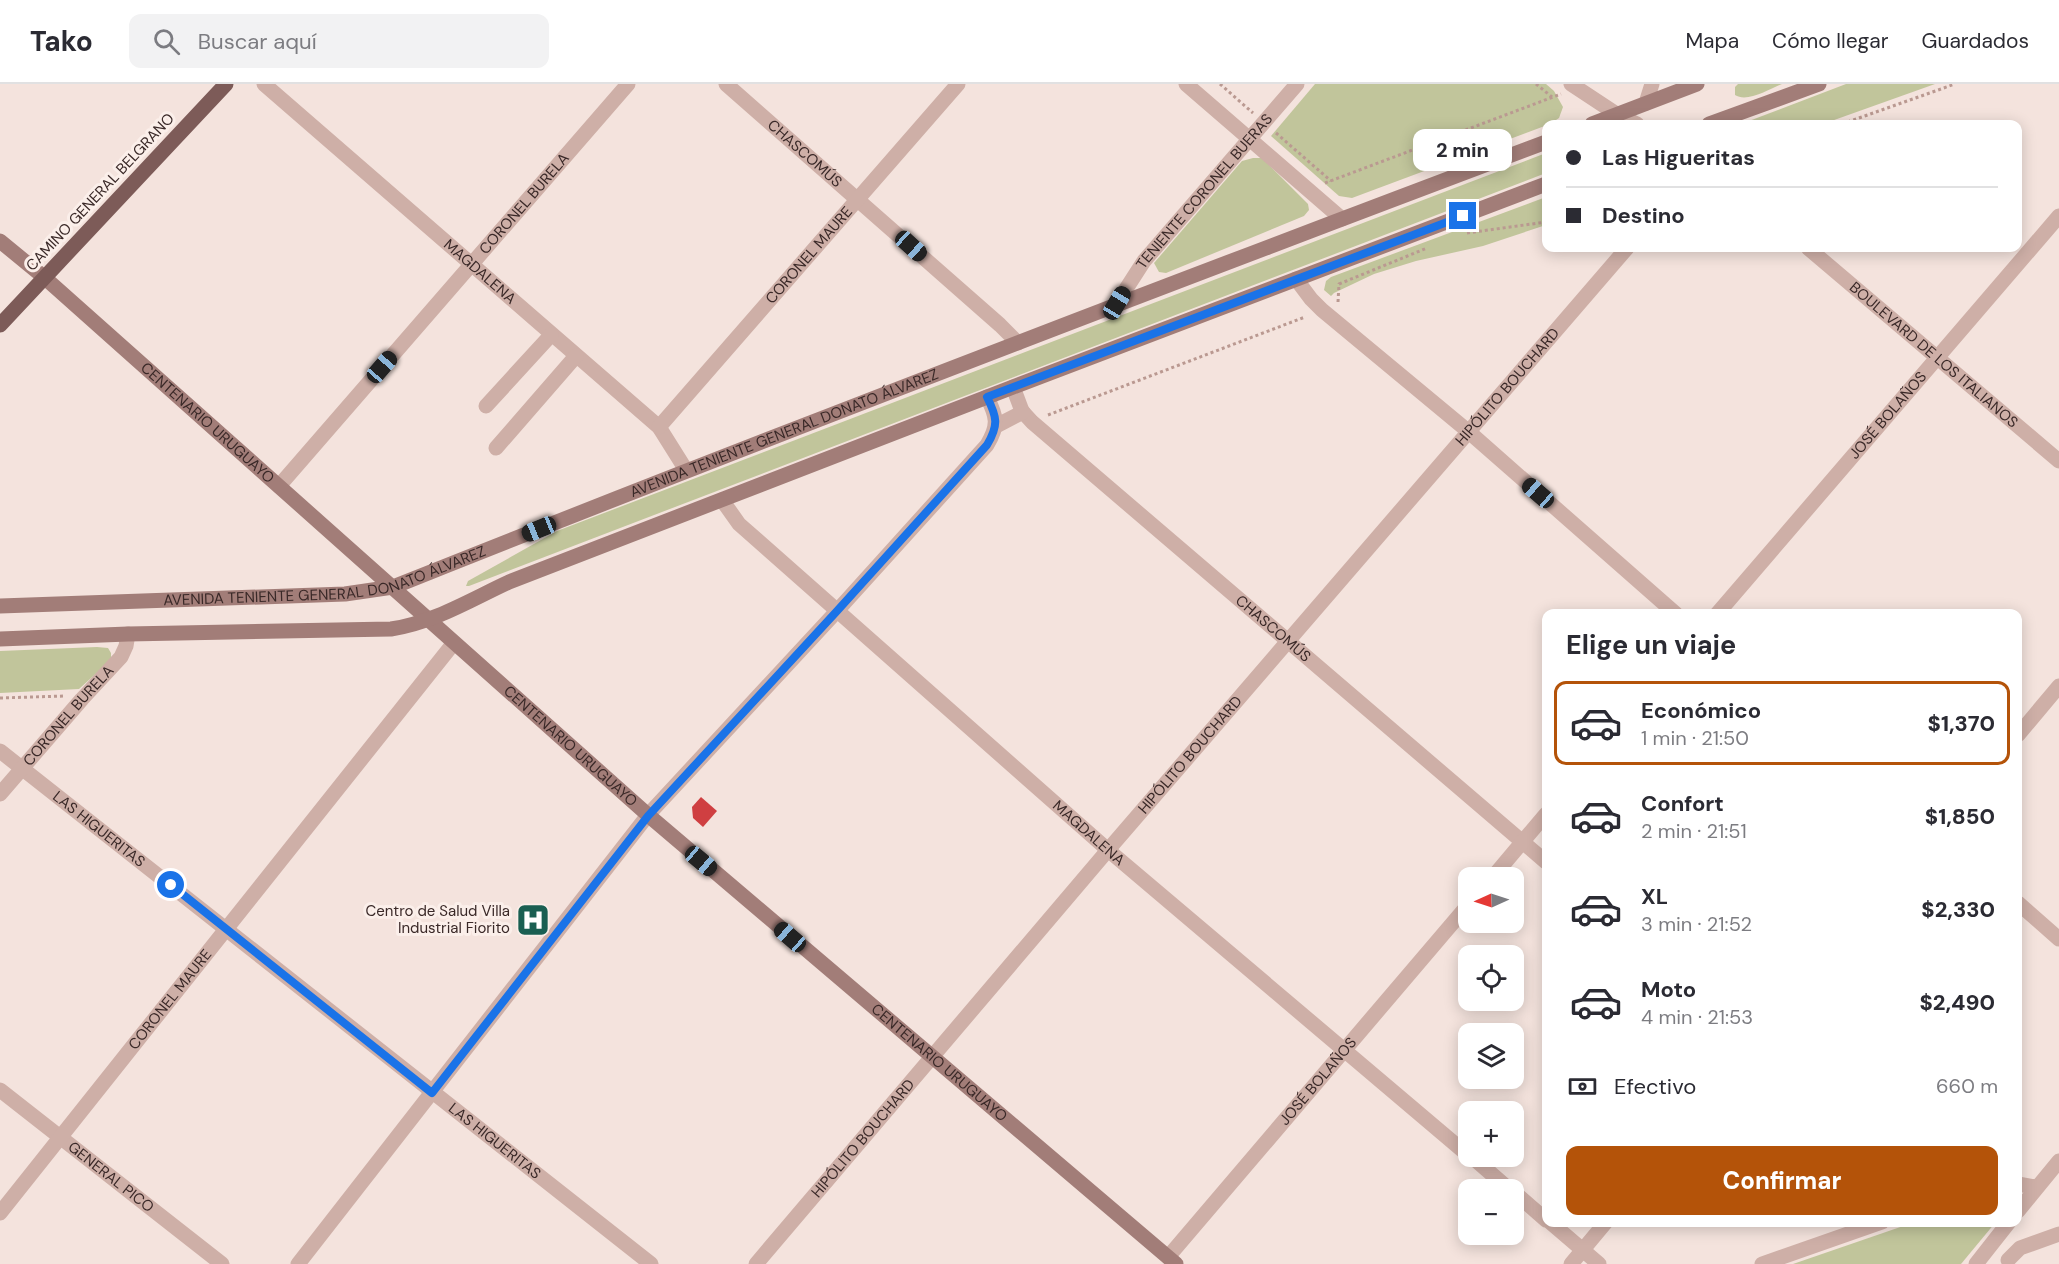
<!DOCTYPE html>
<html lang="es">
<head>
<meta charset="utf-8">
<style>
  body { margin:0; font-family:"DM Sans",sans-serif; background:#f2f2f3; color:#2b2b33; height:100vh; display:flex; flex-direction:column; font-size:22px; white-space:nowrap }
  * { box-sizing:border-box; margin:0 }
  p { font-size:20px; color:#7c7c81 }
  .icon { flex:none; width:33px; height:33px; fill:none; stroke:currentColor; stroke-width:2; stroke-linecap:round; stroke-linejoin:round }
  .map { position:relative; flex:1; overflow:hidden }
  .sheet { position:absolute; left:1542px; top:525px; width:480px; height:618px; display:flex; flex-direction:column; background:#fff; border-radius:12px; box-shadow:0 3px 15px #0003 }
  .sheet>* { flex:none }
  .hud { position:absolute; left:1542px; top:36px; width:480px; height:132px; border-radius:12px; box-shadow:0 3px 15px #0003; display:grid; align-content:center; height:132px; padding:0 24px; background:#fff }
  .needle { width:39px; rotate:267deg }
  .buttons { position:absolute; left:1458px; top:783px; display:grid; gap:12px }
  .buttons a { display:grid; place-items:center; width:66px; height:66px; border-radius:12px; background:#fff; box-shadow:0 3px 15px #0003; font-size:30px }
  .end { position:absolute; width:27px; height:27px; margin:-14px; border:8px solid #1a73e8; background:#fff; box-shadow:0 0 0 3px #fff }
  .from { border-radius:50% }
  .bubble { position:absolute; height:42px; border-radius:12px; background:#fff; box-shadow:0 3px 15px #0003; font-size:20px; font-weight:800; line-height:42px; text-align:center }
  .car { position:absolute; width:18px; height:36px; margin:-18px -9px; border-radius:8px; box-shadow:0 0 4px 2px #0007; background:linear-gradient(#222 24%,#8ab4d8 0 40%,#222 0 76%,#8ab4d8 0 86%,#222 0) }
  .hud b { display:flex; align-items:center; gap:21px; height:57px; font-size:22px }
  .hud b+b { border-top:2px solid #e1e1e2 }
  .hud i { width:15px; height:15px; background:#2b2b33 }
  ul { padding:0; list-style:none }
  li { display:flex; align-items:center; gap:18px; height:84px; margin:0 12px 9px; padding:0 12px; border:3px solid transparent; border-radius:12px }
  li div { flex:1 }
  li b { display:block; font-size:22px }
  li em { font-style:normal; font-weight:800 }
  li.active { border-color:#b45309 }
  li>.icon { width:54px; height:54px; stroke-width:1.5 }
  h2 { padding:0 24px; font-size:27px; line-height:72px }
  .pay { display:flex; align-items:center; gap:15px; height:66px; padding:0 24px; font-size:22px }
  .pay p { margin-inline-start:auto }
  .button { display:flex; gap:12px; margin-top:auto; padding:12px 24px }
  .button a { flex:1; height:69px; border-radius:12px; background:#b45309; color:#fff; font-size:24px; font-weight:800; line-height:69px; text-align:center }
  header { display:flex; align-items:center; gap:36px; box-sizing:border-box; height:84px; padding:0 30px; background:#fff; border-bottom:2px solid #e1e1e2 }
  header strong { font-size:28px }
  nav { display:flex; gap:33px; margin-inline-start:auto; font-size:21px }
  .search { width:420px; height:54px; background:#f2f2f3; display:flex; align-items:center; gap:15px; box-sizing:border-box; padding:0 21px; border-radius:12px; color:#7c7c81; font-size:22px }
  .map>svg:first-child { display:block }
  .green { fill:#c1c59b }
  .building { fill:#cf3f41 }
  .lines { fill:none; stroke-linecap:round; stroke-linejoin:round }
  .path { stroke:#ba9991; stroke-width:3; stroke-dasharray:3 3; stroke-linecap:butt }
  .street { stroke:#ceafa7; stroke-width:15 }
  .secondary { stroke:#a27d78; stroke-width:15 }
  .primary { stroke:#7d5b58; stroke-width:15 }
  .route { stroke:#1a73e8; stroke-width:8 }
  .labels { text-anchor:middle; stroke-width:6; stroke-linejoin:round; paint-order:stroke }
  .street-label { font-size:15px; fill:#3a2928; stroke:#fbefea }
  .poi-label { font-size:15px; fill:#3a2928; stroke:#fbefea; text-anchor:end }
</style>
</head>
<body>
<header>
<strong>Tako</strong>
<div class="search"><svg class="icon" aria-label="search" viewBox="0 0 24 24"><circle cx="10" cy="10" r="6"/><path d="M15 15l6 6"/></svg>Buscar aquí</div>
<nav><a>Mapa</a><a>Cómo llegar</a><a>Guardados</a></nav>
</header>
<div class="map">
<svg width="2059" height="1180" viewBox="0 0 2059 1180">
  <rect width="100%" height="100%" fill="#f4e3dd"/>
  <g class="green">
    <polygon points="1315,0 1546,0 1554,7 1563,23 1559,34 1550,40 1352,114 1339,112 1271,52"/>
    <path d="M1738,0H1782C1770,5 1747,19 1735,11V3Z"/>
    <polygon points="1846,0 1935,0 1823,40 1741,40"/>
    <polygon points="1546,69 1546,89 469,502 466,502 468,497 557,447"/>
    <polygon points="1253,74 1262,74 1308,120 1309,126 1304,132 1166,189 1159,188 1154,179 1242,77"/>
    <polygon points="1546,113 1546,141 1483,162 1416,177 1374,190 1334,209 1331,212 1324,206 1326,197 1331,193"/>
    <polygon points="97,563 108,564 111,569 111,576 79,605 0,609 0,567"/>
    <polygon points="1912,1139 1995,1139 1961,1180 1793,1180"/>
  </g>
  <polygon class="building" points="701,713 717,727 703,743 693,734 692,723"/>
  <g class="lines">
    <g class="path">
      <polyline points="1220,0 1253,29"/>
      <polyline points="1536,0 1552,13"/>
      <polyline points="1842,40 1955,0"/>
      <polyline points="1276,49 1331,97"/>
      <polyline points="1325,99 1561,10"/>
      <polyline points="1467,149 1546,138"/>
      <polyline points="1338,218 1339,200 1427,164"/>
      <polyline points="1048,331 1305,233"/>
      <polyline points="0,614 64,612"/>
    </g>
    <g class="street">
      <path id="s1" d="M264,0L659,343L686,386"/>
      <path id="s2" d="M726,0L1000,241L1018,259"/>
      <polyline points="1186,0 1342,135"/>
      <polyline points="1571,0 1618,31 1637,40"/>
      <polyline points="1646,19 1652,0"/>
      <path id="s3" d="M1808,164L2059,377"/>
      <polyline points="1296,195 1311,215 1322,226 1469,348 1676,530"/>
      <path id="s4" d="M1117,219L1144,177L1297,0"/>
      <path id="s5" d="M1013,303L1022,327L1032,338L1546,778"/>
      <polyline points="486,322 551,251"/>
      <polyline points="996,342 1023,328"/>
      <path id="s6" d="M659,343L958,0"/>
      <polyline points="496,364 576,272"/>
      <path id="s7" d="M279,402L628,0"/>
      <path id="s8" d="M722,416L739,440L1108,766L1468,1071"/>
      <path id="s9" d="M1717,530L2059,132"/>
      <polyline points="2018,651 2059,602"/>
      <path id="s10" d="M0,667L651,1180"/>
      <path id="s11" d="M0,710L82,615L121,573L126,562L128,550"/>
      <polyline points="1492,794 1546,730"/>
      <polyline points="2018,819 2059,855"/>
      <path id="s12" d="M0,1006L222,1180"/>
      <polyline points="1471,1072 1510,1106"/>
      <polyline points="2018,1100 2035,1103"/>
      <polyline points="1514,1108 1546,1136"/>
      <polyline points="2018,1127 2059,1077"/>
      <path id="s13" d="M0,1129L453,560"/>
      <polyline points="1550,1138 1599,1180"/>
      <path id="s14" d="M1168,1173L1468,821"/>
      <polyline points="2008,1176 2020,1164 2059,1150"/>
      <path d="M298,1180L648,731L837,527L987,361C999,341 997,333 987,313"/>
      <path id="s15" d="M756,1180L1108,766L1627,164"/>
      <polyline points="1571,1180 1606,1138"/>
      <polyline points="1762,1180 1882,1138"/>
      <polyline points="1976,1180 2009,1138"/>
    </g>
    <g class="secondary">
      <polyline points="1592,40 1697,0"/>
      <polyline points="1709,40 1819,0"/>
      <path id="s16" d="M0,157L45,194L648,731L1176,1180"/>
      <path id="s17" d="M0,522L345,510L393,503C776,350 1161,203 1546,58"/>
      <path d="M0,555L128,550L391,545C433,539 472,515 509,498L1013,303L1546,100"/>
    </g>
    <polyline class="primary" points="0,241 226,0"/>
  </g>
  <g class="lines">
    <path class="route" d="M171,801L432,1009L648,732L837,527L987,361C999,341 997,333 987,313L1463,132"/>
  </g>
  <defs>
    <g id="hospital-square" transform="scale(1.725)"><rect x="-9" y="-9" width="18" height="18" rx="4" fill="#1a5f52" stroke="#fbefea"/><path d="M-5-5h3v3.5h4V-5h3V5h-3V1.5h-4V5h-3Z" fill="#fff"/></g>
  </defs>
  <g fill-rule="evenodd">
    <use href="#hospital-square" x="533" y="836"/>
  </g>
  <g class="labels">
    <g class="street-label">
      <text dy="5" stroke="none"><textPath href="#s2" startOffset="105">CHASCOMÚS</textPath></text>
      <text transform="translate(100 108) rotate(-47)" y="5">CAMINO GENERAL BELGRANO</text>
      <text dy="5" stroke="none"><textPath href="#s4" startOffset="142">TENIENTE CORONEL BUERAS</textPath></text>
      <text dy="5" stroke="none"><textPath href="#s7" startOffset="374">CORONEL BURELA</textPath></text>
      <text dy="5" stroke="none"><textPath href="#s6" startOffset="228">CORONEL MAURE</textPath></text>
      <text dy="5" stroke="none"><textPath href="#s1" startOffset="286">MAGDALENA</textPath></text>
      <text dy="5" stroke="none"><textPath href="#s3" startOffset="165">BOULEVARD DE LOS ITALIANOS</textPath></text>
      <text dy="5" stroke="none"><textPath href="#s15" startOffset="1155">HIPÓLITO BOUCHARD</textPath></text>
      <text dy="5" stroke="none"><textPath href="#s9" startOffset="262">JOSÉ BOLAÑOS</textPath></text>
      <text dy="5" stroke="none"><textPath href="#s16" startOffset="276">CENTENARIO URUGUAYO</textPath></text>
      <text dy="5" stroke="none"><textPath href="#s17" startOffset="814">AVENIDA TENIENTE GENERAL DONATO ÁLVAREZ</textPath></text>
      <text dy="5" stroke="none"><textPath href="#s17" startOffset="328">AVENIDA TENIENTE GENERAL DONATO ÁLVAREZ</textPath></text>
      <text dy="5" stroke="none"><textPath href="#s5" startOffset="358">CHASCOMÚS</textPath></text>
      <text dy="5" stroke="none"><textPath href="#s11" startOffset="104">CORONEL BURELA</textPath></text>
      <text dy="5" stroke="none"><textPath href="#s16" startOffset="762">CENTENARIO URUGUAYO</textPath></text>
      <text dy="5" stroke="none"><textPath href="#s15" startOffset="669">HIPÓLITO BOUCHARD</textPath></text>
      <text dy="5" stroke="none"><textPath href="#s10" startOffset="126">LAS HIGUERITAS</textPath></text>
      <text dy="5" stroke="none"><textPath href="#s8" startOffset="496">MAGDALENA</textPath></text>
      <text dy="5" stroke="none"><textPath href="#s13" startOffset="273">CORONEL MAURE</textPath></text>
      <text dy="5" stroke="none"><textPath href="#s16" startOffset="1248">CENTENARIO URUGUAYO</textPath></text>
      <text dy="5" stroke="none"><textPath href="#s14" startOffset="231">JOSÉ BOLAÑOS</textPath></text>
      <text dy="5" stroke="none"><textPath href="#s15" startOffset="165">HIPÓLITO BOUCHARD</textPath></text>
      <text dy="5" stroke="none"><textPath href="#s10" startOffset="630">LAS HIGUERITAS</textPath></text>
      <text dy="5" stroke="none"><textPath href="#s12" startOffset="141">GENERAL PICO</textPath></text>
    </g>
    <g class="poi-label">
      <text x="510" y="832">Centro de Salud Villa<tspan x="510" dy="17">Industrial Fiorito</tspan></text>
    </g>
  </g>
</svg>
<div class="buttons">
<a><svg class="needle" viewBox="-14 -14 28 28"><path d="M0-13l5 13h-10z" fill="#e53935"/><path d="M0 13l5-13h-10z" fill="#7c7c81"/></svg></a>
<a><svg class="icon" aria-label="locate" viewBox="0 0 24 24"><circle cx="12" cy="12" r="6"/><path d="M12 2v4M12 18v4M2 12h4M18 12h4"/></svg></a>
<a><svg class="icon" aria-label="layers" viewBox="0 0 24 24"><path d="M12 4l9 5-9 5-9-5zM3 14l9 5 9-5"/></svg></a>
<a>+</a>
<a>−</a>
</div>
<i class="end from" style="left:171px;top:801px"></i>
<i class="end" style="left:1463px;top:132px"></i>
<div class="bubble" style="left:1413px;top:45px;width:99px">2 min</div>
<i class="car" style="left:911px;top:162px;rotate:132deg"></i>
<i class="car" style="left:1117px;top:219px;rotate:31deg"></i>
<i class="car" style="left:382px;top:283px;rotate:41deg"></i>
<i class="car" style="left:1538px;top:409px;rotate:311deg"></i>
<i class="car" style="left:539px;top:445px;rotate:248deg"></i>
<i class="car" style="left:701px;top:777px;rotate:130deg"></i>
<i class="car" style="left:790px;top:853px;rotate:311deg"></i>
<div class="hud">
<b><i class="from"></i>Las Higueritas</b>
<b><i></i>Destino</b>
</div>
<section class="sheet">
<h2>Elige un viaje</h2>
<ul>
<li class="active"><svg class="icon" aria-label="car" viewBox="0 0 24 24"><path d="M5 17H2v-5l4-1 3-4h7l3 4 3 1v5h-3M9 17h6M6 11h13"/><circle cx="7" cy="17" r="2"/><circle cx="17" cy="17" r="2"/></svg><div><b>Económico</b><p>1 min · 21:50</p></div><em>$1,370</em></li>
<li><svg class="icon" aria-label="car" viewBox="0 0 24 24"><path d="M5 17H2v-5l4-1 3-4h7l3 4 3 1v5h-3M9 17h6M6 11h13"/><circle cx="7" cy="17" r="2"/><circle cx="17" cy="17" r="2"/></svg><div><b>Confort</b><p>2 min · 21:51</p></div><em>$1,850</em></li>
<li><svg class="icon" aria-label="car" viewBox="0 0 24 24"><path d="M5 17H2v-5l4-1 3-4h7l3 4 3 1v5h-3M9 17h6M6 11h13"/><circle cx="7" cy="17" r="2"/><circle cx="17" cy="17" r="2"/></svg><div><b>XL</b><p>3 min · 21:52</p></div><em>$2,330</em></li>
<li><svg class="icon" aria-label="car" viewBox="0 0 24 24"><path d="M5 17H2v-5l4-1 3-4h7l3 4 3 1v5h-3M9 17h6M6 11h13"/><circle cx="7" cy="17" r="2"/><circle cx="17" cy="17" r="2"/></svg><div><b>Moto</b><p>4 min · 21:53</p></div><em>$2,490</em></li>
</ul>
<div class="pay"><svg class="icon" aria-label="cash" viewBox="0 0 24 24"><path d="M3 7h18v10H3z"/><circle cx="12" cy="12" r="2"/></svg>Efectivo<p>660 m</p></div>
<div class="button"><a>Confirmar</a></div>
</section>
</div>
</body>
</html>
